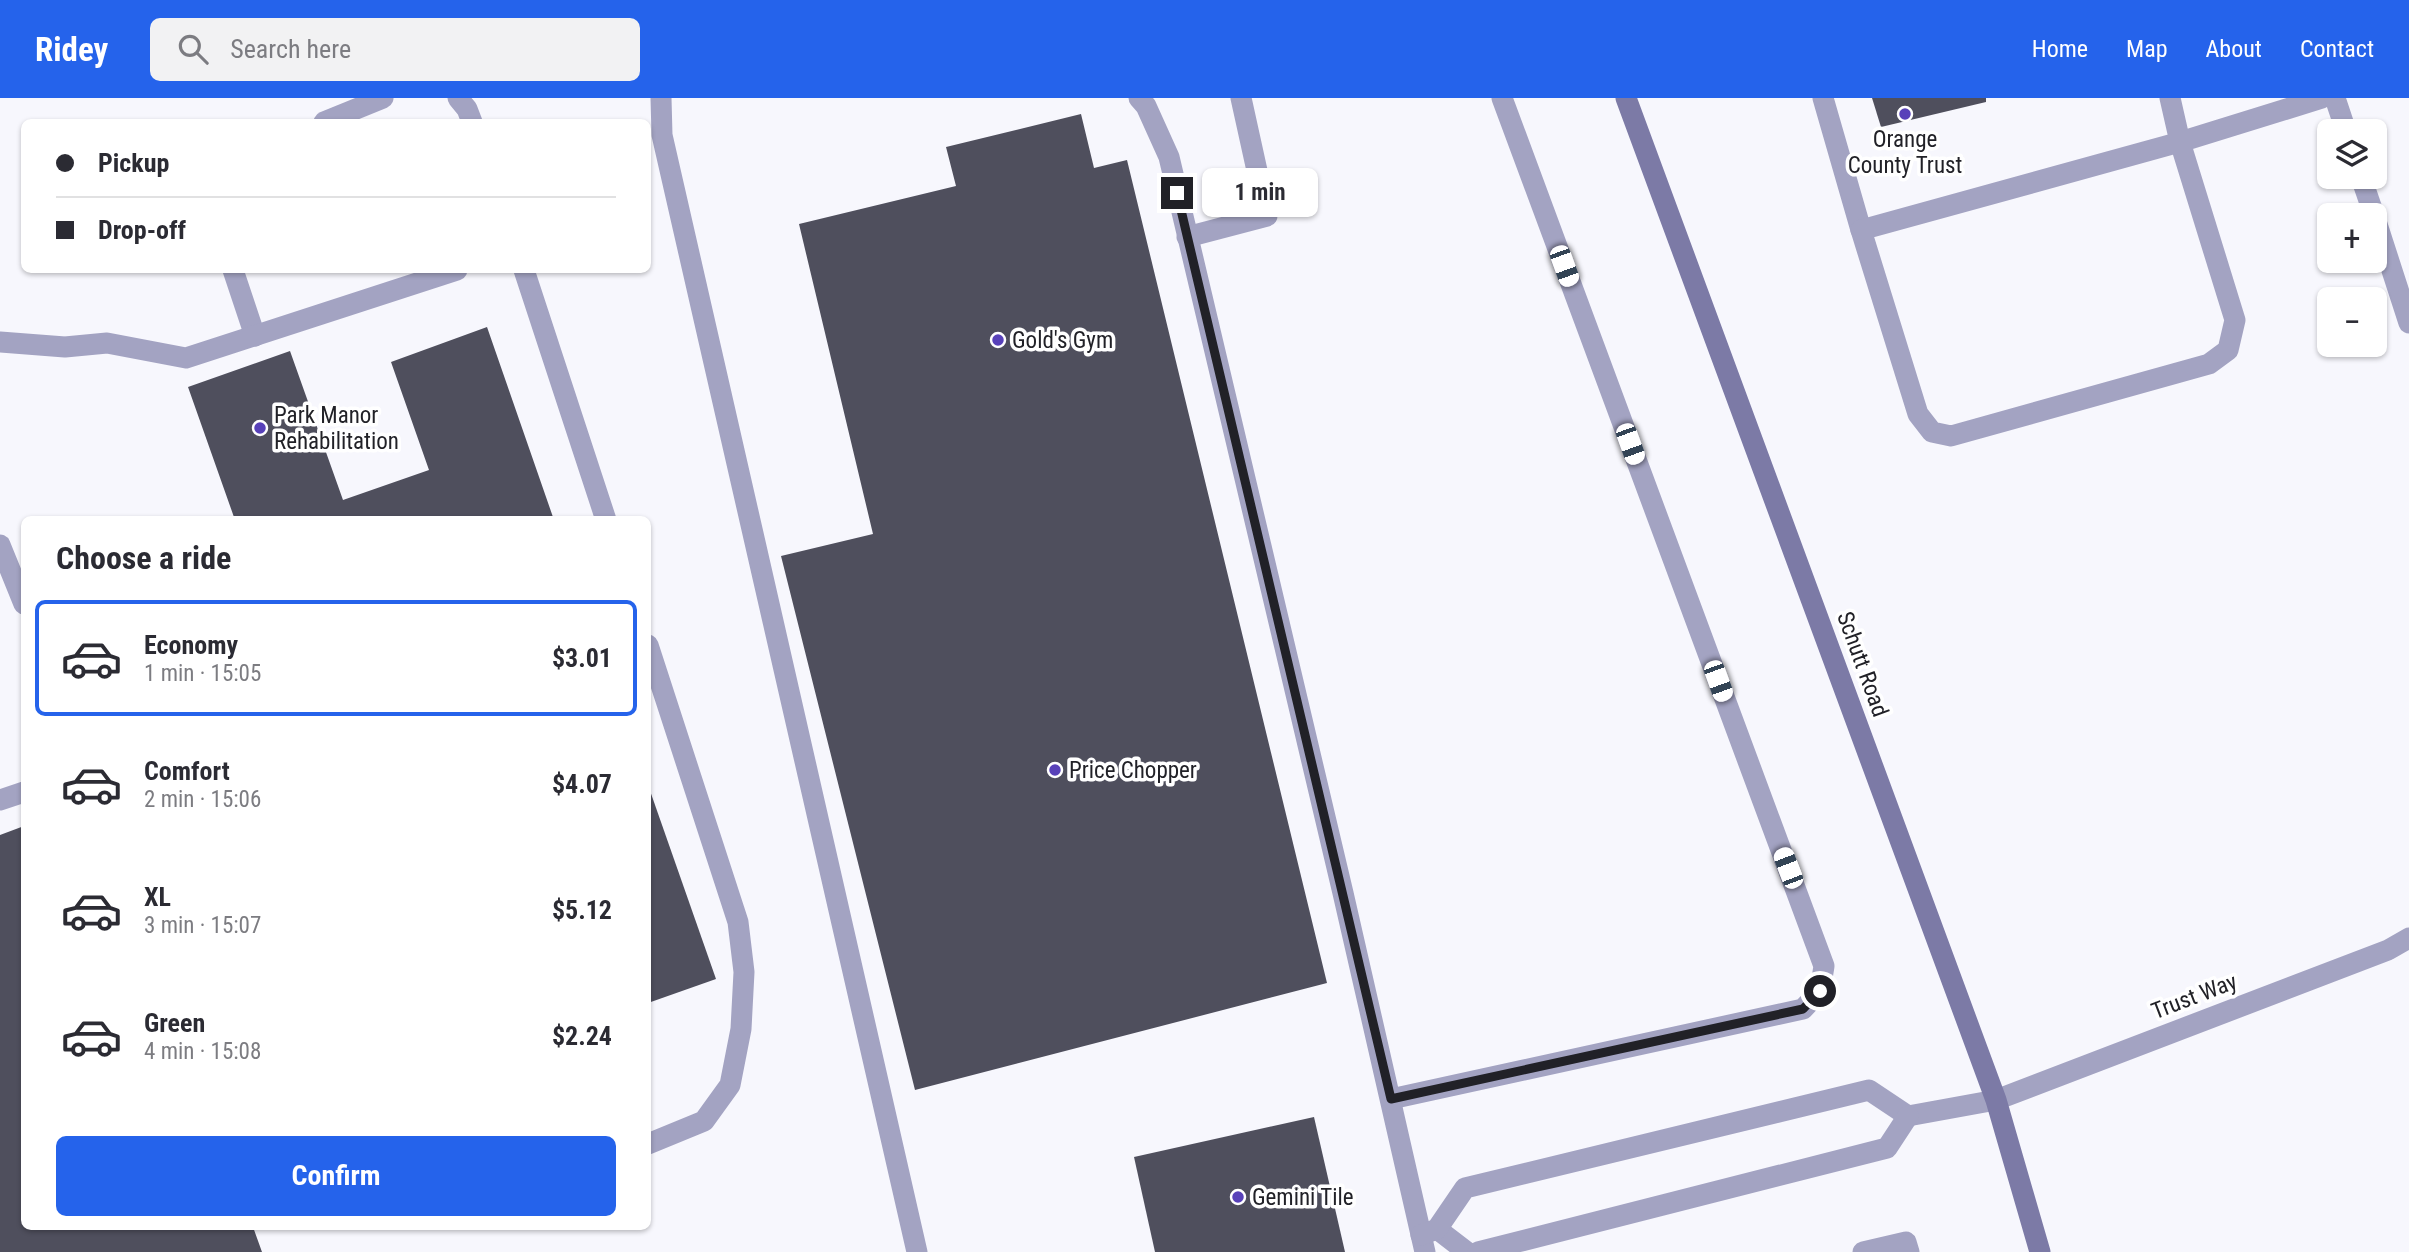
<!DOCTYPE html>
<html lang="en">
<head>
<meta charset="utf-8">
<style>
  body { margin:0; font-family:"Roboto Condensed",sans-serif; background:#f2f2f3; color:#2b2b33; height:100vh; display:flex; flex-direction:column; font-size:26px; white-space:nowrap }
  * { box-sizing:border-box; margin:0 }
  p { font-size:23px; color:#7c7c81 }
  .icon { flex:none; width:38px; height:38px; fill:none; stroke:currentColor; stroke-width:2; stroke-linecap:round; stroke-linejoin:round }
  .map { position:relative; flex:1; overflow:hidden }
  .sheet { position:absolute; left:21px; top:418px; width:630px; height:714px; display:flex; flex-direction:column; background:#fff; border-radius:10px; box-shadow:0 2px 5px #0004 }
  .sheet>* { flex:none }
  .top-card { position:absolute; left:21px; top:21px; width:630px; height:154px; border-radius:10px; box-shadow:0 2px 5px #0004; display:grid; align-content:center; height:154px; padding:0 35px; background:#fff }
  .tools { position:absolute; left:2317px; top:21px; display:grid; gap:14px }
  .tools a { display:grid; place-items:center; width:70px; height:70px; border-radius:10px; background:#fff; box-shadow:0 2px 5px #0004; font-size:35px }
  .end { position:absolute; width:32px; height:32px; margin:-16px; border:9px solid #212127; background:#fff; box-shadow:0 0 0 4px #fff }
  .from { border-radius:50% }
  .bubble { position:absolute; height:49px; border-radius:10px; background:#fff; box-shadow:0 2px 5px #0004; font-size:23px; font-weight:700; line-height:49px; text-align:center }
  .car { position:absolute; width:21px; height:42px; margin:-21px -10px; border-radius:9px; box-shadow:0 0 5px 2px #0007; background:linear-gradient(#fff 24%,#345 0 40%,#fff 0 76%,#345 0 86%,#fff 0) }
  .top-card b { display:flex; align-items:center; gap:24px; height:66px; font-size:26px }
  .top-card b+b { border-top:2px solid #e1e1e2 }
  .top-card i { width:18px; height:18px; background:#2b2b33 }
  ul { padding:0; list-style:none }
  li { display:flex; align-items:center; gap:21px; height:116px; margin:0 14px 10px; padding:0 21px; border:4px solid transparent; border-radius:10px }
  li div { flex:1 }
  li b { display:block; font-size:26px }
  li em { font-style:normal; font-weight:700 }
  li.selected { border-color:#2563eb }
  li>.icon { width:63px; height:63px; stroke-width:1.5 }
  h2 { padding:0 35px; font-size:32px; line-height:84px }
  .action { display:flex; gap:14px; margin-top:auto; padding:14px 35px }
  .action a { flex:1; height:80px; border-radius:10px; background:#2563eb; color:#fff; font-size:28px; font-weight:700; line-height:80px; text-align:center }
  header { display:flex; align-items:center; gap:42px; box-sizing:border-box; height:98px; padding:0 35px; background:#2563eb; color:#fff }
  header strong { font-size:33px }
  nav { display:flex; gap:38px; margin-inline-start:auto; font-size:24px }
  .search { width:490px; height:63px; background:#f2f2f3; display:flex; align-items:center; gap:18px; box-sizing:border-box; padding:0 24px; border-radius:10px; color:#7c7c81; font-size:26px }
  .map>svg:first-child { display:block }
  .building { fill:#4f4f5d }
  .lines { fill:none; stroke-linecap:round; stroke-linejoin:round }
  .lane { stroke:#a3a3c2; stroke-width:21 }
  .street { stroke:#a3a3c2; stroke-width:21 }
  .secondary { stroke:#7c7aa6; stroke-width:21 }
  .route { stroke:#212127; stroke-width:9 }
  .poi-dot { fill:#5841b9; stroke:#fff; stroke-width:2.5 }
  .labels { text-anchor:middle; stroke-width:7; stroke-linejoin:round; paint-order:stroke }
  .poi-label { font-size:23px; fill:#212127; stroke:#fff; text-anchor:start }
  .street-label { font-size:23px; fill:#212127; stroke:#fff }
</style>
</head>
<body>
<header>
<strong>Ridey</strong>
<div class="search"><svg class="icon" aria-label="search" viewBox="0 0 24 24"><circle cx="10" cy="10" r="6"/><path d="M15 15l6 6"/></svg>Search here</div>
<nav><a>Home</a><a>Map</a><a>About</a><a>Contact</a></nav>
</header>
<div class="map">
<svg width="2409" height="1154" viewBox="0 0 2409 1154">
  <rect width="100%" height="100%" fill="#f7f7fd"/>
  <g class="building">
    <polygon points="1872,0 1986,0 1986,4 1881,29"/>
    <polygon points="1081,16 1094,70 1127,62 1327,885 915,992 781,458 873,436 799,126 956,88 946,49"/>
    <polygon points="487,229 554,422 235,422 188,289 290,253 343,402 429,372 391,264"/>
    <polygon points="648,687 716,881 648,905"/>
    <polygon points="24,728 24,1129 253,1129 262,1154 0,1154 0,737"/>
    <polygon points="1314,1019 1345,1154 1155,1154 1134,1059"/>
  </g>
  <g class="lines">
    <g class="lane">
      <polyline points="458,0 467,11 472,24"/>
      <polyline points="661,0 662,37 917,1154"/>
      <polyline points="1139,0 1146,8 1169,59 1343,795 1425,1154"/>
      <polyline points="1823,0 1861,132"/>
      <polyline points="2170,0 2180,44 2235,222 2228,252 2209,266 1951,338 1932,334 1918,316 1861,132 2180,44 2322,0"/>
      <polyline points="324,24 383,0"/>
      <polyline points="1187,139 1267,118 1241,0"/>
      <polyline points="233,172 255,238"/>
      <polyline points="524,172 606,422"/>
      <polyline points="0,244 65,249 107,245 186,260 457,172"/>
      <polyline points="0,447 24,506"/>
      <polyline points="648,547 738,824 744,874 741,931 730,987 704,1023 648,1046"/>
      <polyline points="0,702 24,694"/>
      <polyline points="1391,1001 1803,911 1820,893 1824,868 1502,0"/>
      <polyline points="1437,1131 1467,1154"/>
      <polyline points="1421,1137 1437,1131 1465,1090 1869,992 1908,1018 1996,1002"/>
      <polyline points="1478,1154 1887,1050 1908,1018"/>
      <polyline points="1863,1154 1906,1144 1909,1154"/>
    </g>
    <g class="street">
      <polyline points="2335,0 2346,33"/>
      <polyline points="2361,79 2374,117"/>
      <polyline points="2375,120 2409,225"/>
      <polyline points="1996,1002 2388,852 2409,840"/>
    </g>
    <polyline class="secondary" points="1626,0 1996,1002 2040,1154"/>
  </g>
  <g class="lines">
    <polyline class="route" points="1177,95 1391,1001 1803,911 1820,893"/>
  </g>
  <g class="poi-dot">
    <circle cx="1905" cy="16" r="7"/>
    <circle cx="998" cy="242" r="7"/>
    <circle cx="260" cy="330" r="7"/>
    <circle cx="1055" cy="672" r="7"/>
    <circle cx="1238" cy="1099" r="7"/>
  </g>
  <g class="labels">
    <g class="poi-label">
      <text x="1905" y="49" text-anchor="middle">Orange<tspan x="1905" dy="26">County Trust</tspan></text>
      <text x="1012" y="250">Gold's Gym</text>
      <text x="274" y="325">Park Manor<tspan x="274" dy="26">Rehabilitation</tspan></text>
      <text x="1069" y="680">Price Chopper</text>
      <text x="1252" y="1107">Gemini Tile</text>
    </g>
    <g class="street-label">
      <text transform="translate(1863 566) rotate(70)" y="8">Schutt Road</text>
      <text transform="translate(2194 898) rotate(-21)" y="8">Trust Way</text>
    </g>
  </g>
</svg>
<div class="tools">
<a><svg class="icon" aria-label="layers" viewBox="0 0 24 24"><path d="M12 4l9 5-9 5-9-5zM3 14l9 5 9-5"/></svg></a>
<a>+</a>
<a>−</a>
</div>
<i class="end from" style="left:1820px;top:893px"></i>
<i class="end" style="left:1177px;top:95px"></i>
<div class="bubble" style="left:1202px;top:70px;width:116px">1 min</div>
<i class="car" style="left:1564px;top:168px;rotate:160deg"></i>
<i class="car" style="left:1630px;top:346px;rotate:160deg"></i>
<i class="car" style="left:1718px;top:583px;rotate:160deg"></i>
<i class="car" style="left:1788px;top:770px;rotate:339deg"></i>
<div class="top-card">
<b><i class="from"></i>Pickup</b>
<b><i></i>Drop-off</b>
</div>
<section class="sheet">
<h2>Choose a ride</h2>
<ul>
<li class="selected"><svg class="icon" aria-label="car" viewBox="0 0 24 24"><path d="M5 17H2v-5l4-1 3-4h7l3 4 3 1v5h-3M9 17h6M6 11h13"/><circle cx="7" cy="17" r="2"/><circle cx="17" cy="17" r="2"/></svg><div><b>Economy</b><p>1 min · 15:05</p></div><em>$3.01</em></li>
<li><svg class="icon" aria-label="car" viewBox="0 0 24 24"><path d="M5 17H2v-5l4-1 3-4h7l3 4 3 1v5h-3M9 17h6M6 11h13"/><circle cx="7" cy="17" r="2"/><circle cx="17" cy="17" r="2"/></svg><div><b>Comfort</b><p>2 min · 15:06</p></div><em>$4.07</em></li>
<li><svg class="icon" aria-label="car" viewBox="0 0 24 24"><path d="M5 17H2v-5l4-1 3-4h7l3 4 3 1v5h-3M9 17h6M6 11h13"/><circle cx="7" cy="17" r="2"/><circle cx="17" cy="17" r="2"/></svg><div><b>XL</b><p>3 min · 15:07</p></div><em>$5.12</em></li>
<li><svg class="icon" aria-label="car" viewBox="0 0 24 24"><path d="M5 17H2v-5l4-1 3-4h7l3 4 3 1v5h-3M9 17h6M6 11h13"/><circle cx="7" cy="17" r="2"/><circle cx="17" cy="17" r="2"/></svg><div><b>Green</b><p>4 min · 15:08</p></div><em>$2.24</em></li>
</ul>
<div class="action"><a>Confirm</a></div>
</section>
</div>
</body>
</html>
